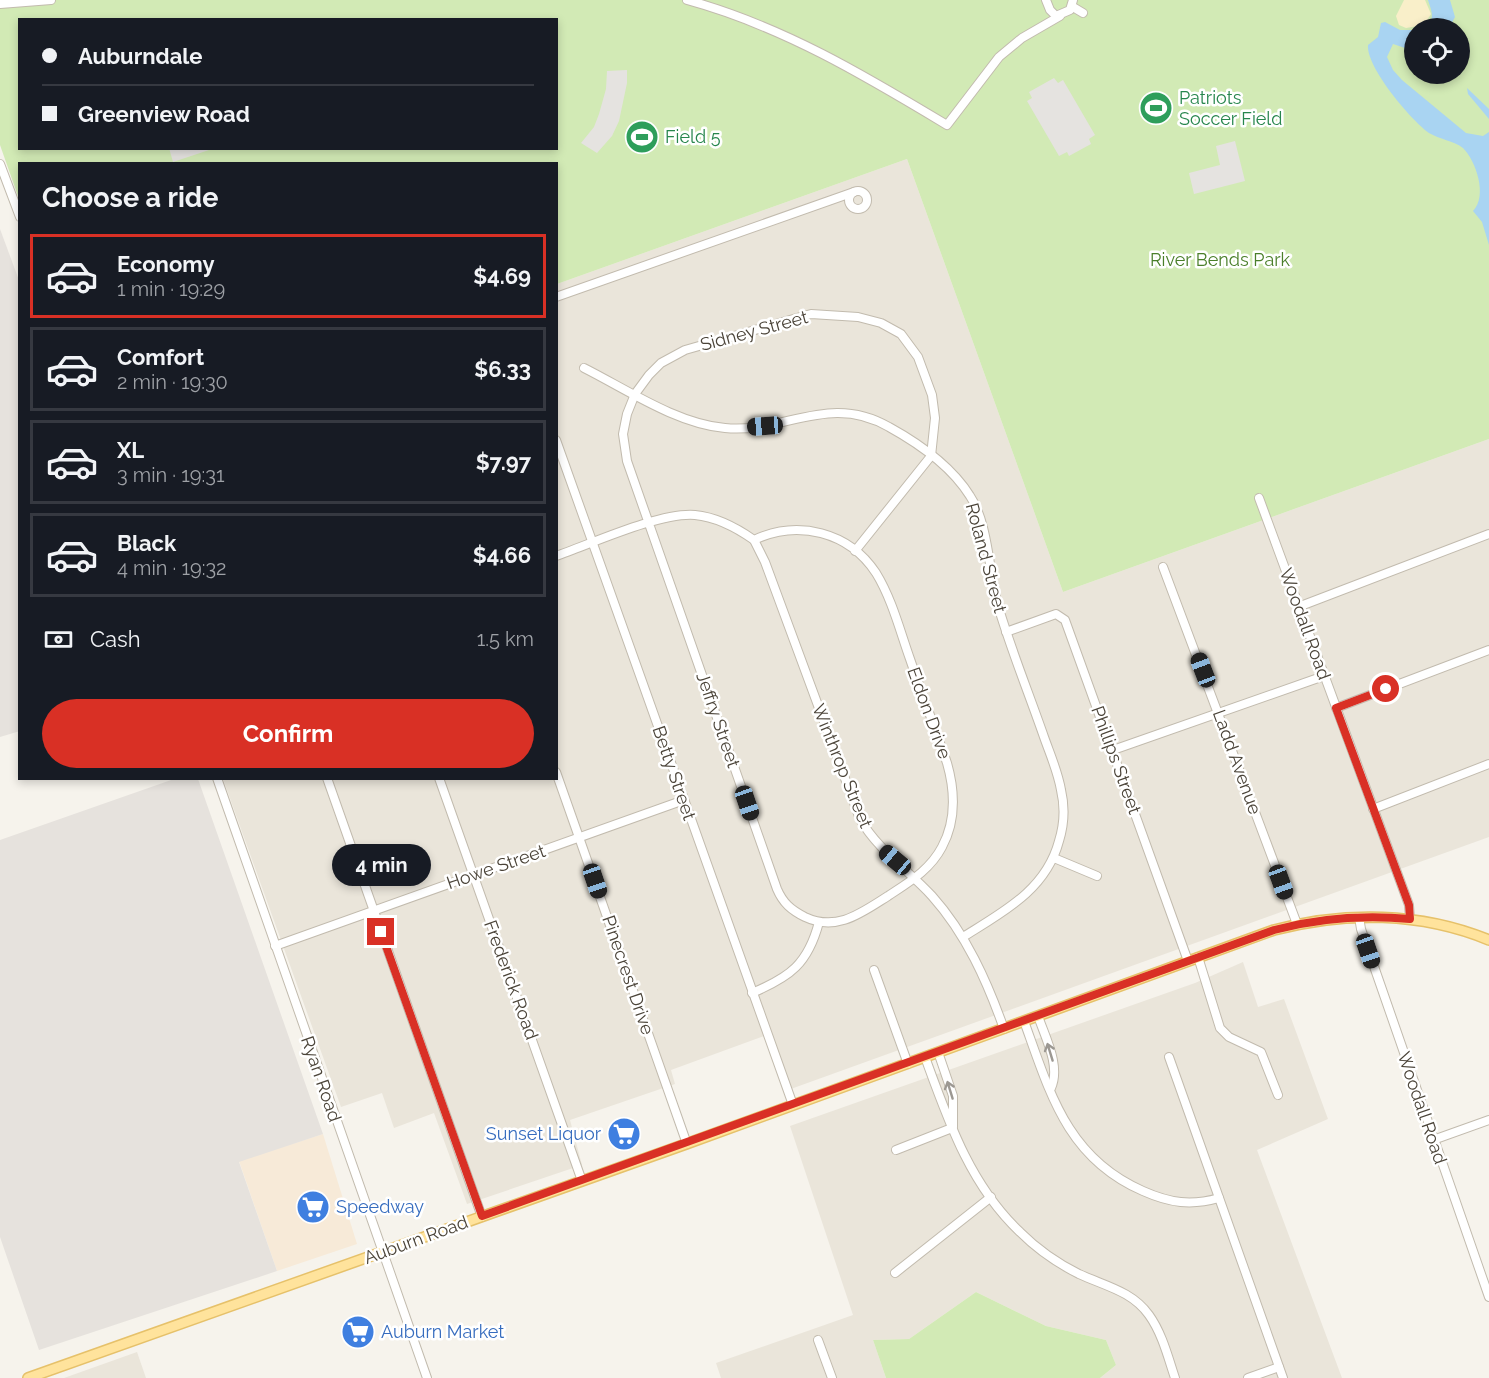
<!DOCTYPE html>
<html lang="en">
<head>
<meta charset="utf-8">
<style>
  body { margin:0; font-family:Raleway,sans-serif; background:#20242c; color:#f1f3f6; height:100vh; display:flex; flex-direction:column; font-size:22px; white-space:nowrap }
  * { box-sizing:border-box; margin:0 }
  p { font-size:20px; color:#9ea1a6 }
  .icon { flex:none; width:33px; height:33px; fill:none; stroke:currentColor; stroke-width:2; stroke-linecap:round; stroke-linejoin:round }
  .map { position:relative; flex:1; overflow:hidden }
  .panel { position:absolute; left:18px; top:162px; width:540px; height:618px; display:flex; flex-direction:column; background:#171b24; border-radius:0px; box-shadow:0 3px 9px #0003 }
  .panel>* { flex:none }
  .top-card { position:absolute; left:18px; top:18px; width:540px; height:132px; border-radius:0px; box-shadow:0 3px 9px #0003; display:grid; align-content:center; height:132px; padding:0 24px; background:#171b24 }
  .fabs { position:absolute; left:1404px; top:18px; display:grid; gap:12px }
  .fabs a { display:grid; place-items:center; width:66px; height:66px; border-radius:50%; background:#171b24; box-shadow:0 3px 9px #0003; font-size:30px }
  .end { position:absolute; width:27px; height:27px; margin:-14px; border:8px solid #d93025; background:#fff; box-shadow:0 0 0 3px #fff }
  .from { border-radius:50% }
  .bubble { position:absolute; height:42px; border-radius:21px; background:#171b24; box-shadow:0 3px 9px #0003; font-size:20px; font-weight:700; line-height:42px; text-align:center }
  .car { position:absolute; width:18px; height:36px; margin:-18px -9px; border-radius:8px; box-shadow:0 0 4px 2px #0007; background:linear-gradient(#222 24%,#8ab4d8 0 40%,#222 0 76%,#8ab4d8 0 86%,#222 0) }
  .top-card b { display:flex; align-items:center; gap:21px; height:57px; font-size:22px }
  .top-card b+b { border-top:2px solid #363941 }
  .top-card i { width:15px; height:15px; background:#f1f3f6 }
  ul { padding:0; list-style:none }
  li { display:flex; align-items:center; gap:18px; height:84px; margin:0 12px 9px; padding:0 12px; border:3px solid #363941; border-radius:0px }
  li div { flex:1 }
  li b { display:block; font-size:22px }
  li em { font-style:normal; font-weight:700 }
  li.active { border-color:#d93025 }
  li>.icon { width:54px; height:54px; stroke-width:1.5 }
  h2 { padding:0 24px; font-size:27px; line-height:72px }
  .pay { display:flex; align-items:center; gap:15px; height:66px; padding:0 24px; font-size:22px }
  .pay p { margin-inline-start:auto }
  .button { display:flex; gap:12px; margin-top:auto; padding:12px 24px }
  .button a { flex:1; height:69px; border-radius:36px; background:#d93025; color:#fff; font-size:24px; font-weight:700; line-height:69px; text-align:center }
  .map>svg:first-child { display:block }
  .residential { fill:#eae5da }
  .commercial { fill:#f7ead8 }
  .industrial { fill:#e6e2dd }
  .green { fill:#d2eab5; fill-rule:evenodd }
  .sand { fill:#f9efc9 }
  .parking { fill:#e5e3e0 }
  .water { fill:#a9d4f2 }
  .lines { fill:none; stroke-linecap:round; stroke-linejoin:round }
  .minor-casing { stroke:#c2bbae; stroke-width:10 }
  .major-casing { stroke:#e6c16a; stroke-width:12 }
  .minor { stroke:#fff; stroke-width:8 }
  .major { stroke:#ffe39c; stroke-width:9 }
  .oneway { stroke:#9c9892 }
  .route { stroke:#d93025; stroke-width:8 }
  .labels { text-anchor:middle; stroke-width:5; stroke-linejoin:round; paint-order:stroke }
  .leisure-label { font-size:18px; fill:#27864d; stroke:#fff; text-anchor:start }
  .park-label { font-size:18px; fill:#4a7f2a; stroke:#fff }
  .street-label { font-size:18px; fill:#4b4439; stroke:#fff }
  .shop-label { font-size:18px; fill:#366cbe; stroke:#fff; text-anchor:start }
</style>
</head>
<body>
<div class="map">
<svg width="1489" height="1378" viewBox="0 0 1489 1378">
  <rect width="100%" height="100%" fill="#f6f3ec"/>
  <g class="residential">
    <polygon points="907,159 1063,592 1489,439 1489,837 788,1090 767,1035 671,1070 675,1084 570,1120 582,1165 467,1204 434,1113 394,1128 382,1093 341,1107 223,779 556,778 557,284"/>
    <polygon points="1243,962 1258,1007 1284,999 1328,1119 1257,1150 1342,1378 1100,1378 1116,1365 1106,1340 1046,1326 976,1292 909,1339 873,1340 886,1378 721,1378 716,1363 853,1315 790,1126 1195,983"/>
    <polygon points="137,1352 146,1378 64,1378"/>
  </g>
  <polygon class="commercial" points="323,1134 357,1244 277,1271 239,1161"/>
  <g class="industrial">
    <polygon points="0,229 20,283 20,731 0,737"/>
    <polygon points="174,779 198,779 323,1134 239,1162 277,1271 39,1350 0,1237 0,840"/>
  </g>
  <g class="green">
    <path d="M0,0H1489V439L1063,592L907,159L557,284L556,164H20L19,199L0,145ZM20,20H556V148H20ZM1414,28H1460V74H1414Z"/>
    <polygon points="976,1292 1046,1326 1106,1340 1116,1365 1100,1378 886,1378 873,1340 909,1339"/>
  </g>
  <polygon class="sand" points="1404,0 1425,0 1431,14 1424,25 1406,28 1399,25 1396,16"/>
  <g class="parking">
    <polygon points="627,70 627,83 619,121 612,136 597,153 581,143 594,127 599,114 606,89 607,71"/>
    <polygon points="1054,78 1058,83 1063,80 1095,135 1089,139 1091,144 1069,156 1067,152 1059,156 1027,101 1032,98 1029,92"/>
    <polygon points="1235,141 1245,181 1194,194 1189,173 1220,165 1216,146"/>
    <polygon points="169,148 212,148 212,149 173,162"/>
  </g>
  <g class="water">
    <path d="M1428,0H1450L1455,17L1449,28H1420L1430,25C1434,14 1431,10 1428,0Z"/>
    <path d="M1385,22L1400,30H1414V47L1408,49L1393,44L1387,57L1393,70L1402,80L1466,133L1483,136L1489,132V245L1482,222L1473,211C1488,196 1476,161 1463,148C1454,141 1439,139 1429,133C1410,119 1366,67 1368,45L1378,37L1381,23Z"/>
    <polygon points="1467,88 1489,109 1489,119 1468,94"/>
  </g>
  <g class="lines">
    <g class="minor-casing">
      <g id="minor">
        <path d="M687,0C782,26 864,75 947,125L999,57L1022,38L1060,16"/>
        <polyline points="1046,0 1050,10 1056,16 1070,10 1073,0"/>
        <polyline points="0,4 51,0"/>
        <polyline points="1073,7 1083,13"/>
        <polyline points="0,164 20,217"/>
        <circle cx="858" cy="200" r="9"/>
        <polyline points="556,297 854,192"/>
        <path d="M584,368C626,389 677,424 725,428C783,434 829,392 889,427C918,443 952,467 970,496C989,524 989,576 999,609C1012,652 1029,694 1044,737C1050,754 1058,772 1061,790C1065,807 1064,825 1059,841C1046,890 1003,912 963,937"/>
        <polyline points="556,440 793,1105"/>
        <polyline points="1259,498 1409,905 1410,919"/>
        <path d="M754,540L765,562L860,819C878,850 908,870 932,896C966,934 987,981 1004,1029"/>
        <path d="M556,556C591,544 660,512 695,515C716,517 737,528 754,540C798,519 849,532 876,573C892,599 900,631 910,659C922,694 935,728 947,763C955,791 956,821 942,847C930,870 909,882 888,896C861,913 837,932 805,917C791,910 783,903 777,889L627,461L623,434L627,414L635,394L649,375L661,363L685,350L811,314L858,317L881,323L901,334L918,357L932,395L935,418L931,456L855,551"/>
        <polyline points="1163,567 1297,924"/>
        <polyline points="1298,607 1489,534"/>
        <polyline points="1006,632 1056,614 1065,620 1188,961"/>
        <polyline points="1336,708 1489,650"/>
        <polyline points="1113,750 1324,676"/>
        <polyline points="556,772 687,1144"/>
        <polyline points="217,778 427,1378"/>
        <polyline points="327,778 482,1217"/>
        <polyline points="439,778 582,1181"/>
        <polyline points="1373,809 1489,764"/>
        <polyline points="1054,858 1097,876"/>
        <polyline points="1359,917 1361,929 1489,1297"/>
        <polyline points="275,946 684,800"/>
        <polyline points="1198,957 1220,1028 1229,1037 1261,1052 1278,1095"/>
        <polyline points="874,970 908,1064"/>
        <path d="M752,993C790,977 808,964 819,922"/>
        <path d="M1038,1016C1045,1037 1061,1066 1051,1088"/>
        <path d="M1024,1021C1050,1093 1067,1158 1143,1191C1170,1203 1191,1206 1219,1198"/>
        <polyline points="938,1052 953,1096 953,1127"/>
        <path d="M925,1057C948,1120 970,1185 1020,1232C1037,1249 1057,1263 1079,1274C1105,1286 1132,1291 1149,1315C1162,1333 1168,1357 1175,1378"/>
        <polyline points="1169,1057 1283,1378"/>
        <polyline points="1433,1140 1489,1120"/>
        <polyline points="896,1150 952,1128"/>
        <polyline points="895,1273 991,1197"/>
        <polyline points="818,1340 832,1378"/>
        <polyline points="1248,1378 1279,1367"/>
      </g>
    </g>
    <g class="major-casing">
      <path id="major" d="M28,1378L686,1144L1274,930C1345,911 1421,912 1489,940"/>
    </g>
    <use href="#minor" class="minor"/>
    <use href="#major" class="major"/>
  </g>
  <defs><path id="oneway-shaft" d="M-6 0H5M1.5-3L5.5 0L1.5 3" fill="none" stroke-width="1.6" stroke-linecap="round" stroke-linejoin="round" transform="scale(1.5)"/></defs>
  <g class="oneway">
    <use href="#oneway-shaft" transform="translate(1050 1052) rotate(-107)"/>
    <use href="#oneway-shaft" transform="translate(950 1090) rotate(-107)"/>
  </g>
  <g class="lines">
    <path class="route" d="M381,932L482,1216L1274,930C1319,918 1364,915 1410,919L1409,905L1336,708L1386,689"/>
  </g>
  <defs>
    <g id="stadium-disc" transform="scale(1.725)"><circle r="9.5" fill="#2e9e5b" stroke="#fff"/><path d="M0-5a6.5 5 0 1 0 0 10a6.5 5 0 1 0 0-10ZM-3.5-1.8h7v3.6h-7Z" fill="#fff"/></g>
    <g id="supermarket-disc" transform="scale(1.725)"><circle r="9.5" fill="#3f7fe0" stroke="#fff"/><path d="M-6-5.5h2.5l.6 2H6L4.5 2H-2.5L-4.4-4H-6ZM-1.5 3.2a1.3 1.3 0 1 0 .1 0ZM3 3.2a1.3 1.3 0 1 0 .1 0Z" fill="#fff"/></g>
  </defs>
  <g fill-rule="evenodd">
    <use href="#stadium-disc" x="1156" y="108"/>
    <use href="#stadium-disc" x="642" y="137"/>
    <use href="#supermarket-disc" x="624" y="1134"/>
    <use href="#supermarket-disc" x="313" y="1207"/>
    <use href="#supermarket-disc" x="358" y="1332"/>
  </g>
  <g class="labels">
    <g class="leisure-label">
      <text x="1179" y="104">Patriots<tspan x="1179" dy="21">Soccer Field</tspan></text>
      <text x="665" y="143">Field 5</text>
    </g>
    <g class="park-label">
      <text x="1220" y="266">River Bends Park</text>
    </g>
    <g class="street-label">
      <text transform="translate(754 331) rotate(-15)" y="6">Sidney Street</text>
      <text transform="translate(986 558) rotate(75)" y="6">Roland Street</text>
      <text transform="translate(1305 624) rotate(70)" y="6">Woodall Road</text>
      <text transform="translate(929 713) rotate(70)" y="6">Eldon Drive</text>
      <text transform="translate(718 720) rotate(71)" y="6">Jeffry Street</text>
      <text transform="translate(1116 760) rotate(70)" y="6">Phillips Street</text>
      <text transform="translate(1237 762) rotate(70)" y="6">Ladd Avenue</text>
      <text transform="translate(842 766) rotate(68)" y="6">Winthrop Street</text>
      <text transform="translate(674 773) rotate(71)" y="6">Betty Street</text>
      <text transform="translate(496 867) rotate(-19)" y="6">Howe Street</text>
      <text transform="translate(628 975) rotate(71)" y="6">Pinecrest Drive</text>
      <text transform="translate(511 980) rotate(70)" y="6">Frederick Road</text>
      <text transform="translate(321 1079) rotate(71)" y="6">Ryan Road</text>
      <text transform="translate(1422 1108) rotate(71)" y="6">Woodall Road</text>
      <text transform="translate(416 1240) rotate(-20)" y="6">Auburn Road</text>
    </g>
    <g class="shop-label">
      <text x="601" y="1140" text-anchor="end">Sunset Liquor</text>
      <text x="336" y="1213">Speedway</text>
      <text x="381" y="1338">Auburn Market</text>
    </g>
  </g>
</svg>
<div class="fabs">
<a><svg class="icon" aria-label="locate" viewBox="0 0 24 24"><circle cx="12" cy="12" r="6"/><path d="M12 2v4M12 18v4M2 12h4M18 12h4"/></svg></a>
</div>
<i class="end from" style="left:1386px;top:689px"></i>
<i class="end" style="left:381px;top:932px"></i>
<div class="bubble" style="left:332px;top:844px;width:99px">4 min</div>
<i class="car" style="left:765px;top:426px;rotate:266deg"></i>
<i class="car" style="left:1203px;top:670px;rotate:339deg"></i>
<i class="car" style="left:747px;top:803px;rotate:161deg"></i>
<i class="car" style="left:895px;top:860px;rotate:310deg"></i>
<i class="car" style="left:595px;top:881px;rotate:161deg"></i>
<i class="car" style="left:1281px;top:882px;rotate:160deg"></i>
<i class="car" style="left:1368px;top:951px;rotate:161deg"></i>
<div class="top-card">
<b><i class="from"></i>Auburndale</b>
<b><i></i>Greenview Road</b>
</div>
<section class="panel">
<h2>Choose a ride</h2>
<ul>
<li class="active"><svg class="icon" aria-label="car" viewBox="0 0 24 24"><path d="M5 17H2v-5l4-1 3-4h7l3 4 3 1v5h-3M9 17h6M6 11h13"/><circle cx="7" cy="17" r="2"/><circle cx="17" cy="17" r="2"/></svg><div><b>Economy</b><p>1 min · 19:29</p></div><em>$4.69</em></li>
<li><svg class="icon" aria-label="car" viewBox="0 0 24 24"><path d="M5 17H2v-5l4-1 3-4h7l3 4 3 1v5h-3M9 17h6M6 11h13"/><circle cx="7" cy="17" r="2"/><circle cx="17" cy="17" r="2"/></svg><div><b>Comfort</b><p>2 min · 19:30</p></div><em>$6.33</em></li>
<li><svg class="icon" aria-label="car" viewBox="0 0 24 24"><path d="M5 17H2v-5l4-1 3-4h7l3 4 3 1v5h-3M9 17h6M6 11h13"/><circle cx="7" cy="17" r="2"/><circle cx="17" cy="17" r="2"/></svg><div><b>XL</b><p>3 min · 19:31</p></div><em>$7.97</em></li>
<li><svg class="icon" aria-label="car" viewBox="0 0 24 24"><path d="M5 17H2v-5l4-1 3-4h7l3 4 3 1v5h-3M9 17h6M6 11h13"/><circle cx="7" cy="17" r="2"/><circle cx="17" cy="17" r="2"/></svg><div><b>Black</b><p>4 min · 19:32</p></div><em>$4.66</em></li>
</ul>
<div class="pay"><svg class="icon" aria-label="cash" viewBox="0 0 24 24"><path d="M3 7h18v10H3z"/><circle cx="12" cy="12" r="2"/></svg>Cash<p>1.5 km</p></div>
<div class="button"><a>Confirm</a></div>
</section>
</div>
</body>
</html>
